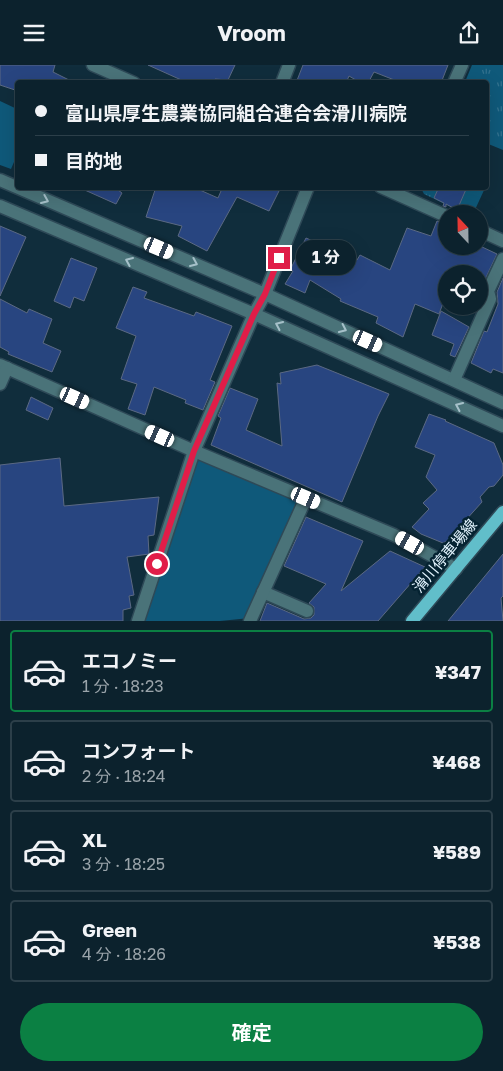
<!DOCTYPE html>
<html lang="ja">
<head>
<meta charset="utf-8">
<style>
  body { margin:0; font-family:"Golos Text","Noto Sans JP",sans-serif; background:#1a2f39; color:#f1f3f6; height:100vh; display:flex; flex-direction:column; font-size:19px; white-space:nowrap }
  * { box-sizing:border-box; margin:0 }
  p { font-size:16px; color:#9aa4aa }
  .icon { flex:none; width:28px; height:28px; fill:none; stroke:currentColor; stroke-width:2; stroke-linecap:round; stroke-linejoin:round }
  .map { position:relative; height:556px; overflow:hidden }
  .sheet { display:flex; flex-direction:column; background:#0c222d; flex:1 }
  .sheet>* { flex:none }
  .hud { position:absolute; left:15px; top:15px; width:474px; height:110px; border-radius:5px; box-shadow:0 5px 20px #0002,0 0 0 1px #2c3f49; display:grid; align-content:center; height:110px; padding:0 20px; background:#0c222d }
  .needle { width:32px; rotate:338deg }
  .tools { position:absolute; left:438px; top:140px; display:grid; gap:10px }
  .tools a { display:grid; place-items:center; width:50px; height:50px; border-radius:50%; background:#0c222d; box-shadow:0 5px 20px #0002,0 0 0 1px #2c3f49; font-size:25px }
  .end { position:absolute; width:22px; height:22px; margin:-11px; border:6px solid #e11d48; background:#fff; box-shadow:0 0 0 2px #fff }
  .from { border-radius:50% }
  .bubble { position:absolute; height:35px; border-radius:18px; background:#0c222d; box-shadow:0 5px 20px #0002,0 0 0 1px #2c3f49; font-size:16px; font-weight:700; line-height:35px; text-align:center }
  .car { position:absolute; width:15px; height:30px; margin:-15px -8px; border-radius:6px; box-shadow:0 0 4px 1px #0007; background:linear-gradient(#fff 24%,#345 0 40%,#fff 0 76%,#345 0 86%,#fff 0) }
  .hud b { display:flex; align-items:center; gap:18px; height:48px; font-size:19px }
  .hud b+b { border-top:1px solid #2c3f49 }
  .hud i { width:12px; height:12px; background:#f1f3f6 }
  ul { padding:9px 0 0; list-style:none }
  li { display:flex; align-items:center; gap:15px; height:82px; margin:0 10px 8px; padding:0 10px; border:2px solid #2c3f49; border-radius:5px }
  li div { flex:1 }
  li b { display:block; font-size:19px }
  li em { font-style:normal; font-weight:700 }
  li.selected { border-color:#0b8043 }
  li>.icon { width:45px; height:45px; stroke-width:1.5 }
  .primary-button { display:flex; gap:10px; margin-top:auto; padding:10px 20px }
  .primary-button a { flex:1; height:58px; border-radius:30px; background:#0b8043; color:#fff; font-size:20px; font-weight:700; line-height:58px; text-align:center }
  header { display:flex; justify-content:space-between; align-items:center; height:65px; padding:0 20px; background:#0c222d; font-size:22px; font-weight:700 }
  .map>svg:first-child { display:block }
  .grass { fill:url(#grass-tufts) }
  .park { fill:#0f597a }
  .building { fill:#284580; stroke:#5b6983 }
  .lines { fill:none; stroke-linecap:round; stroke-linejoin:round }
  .minor-casing { stroke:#2e4957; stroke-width:15 }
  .major-casing { stroke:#2e4957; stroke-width:15 }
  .minor { stroke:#4a7379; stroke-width:12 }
  .major { stroke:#61beca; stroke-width:12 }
  .oneway { stroke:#a6c0c9 }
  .route { stroke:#e11d48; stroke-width:6 }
  .labels { text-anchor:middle; stroke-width:5; stroke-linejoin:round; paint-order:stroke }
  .street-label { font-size:15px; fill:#e3f4fe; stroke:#052332 }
</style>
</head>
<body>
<header><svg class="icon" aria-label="menu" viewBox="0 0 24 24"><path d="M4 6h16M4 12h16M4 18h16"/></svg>Vroom<svg class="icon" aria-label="share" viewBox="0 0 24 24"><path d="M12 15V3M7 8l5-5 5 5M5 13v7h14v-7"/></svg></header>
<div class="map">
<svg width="503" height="556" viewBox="0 0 503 556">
  <defs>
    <pattern id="grass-tufts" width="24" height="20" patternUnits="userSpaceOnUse" patternTransform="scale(1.25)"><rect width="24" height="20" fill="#0f597a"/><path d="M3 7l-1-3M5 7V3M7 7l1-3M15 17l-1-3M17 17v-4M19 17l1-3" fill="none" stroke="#32718e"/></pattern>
  </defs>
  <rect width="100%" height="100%" fill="#102d3c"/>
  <g class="grass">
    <polygon points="472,0 503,0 503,85 486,78 486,18 465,17"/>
    <polygon points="421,123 485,123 473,149 466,149 424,129"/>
  </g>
  <g class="park">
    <polygon points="0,36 17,44 17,90 11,104 0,100"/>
    <polygon points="194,386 303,431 250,553 220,556 138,556"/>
  </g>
  <g class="building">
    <polygon points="0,0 55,0 53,7 75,18 18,18 18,26 0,20"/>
    <polygon points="148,0 235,0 228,15 215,14 213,18 188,18"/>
    <polygon points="303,0 448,0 441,18 402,18 374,7 368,18 361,18 349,11 346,18 296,18"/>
    <polygon points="78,122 114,122 122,128 116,139"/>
    <polygon points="156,122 193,122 218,133 221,126 214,122 281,122 269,146 237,132 207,186 178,171 182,161 146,152"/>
    <polygon points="439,122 467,122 457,145 446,139 446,142 443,141 444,138 434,133"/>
    <polygon points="437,156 446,159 446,181 480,181 497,189 481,223 481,232 479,231 479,209 446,209 446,230 439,249 415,239 403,272 376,258 378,252 340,236 341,234 310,215 305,228 285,219 293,206 290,205 306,173 357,195 360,190 390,205 407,163 431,171"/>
    <polygon points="0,161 26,172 0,231"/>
    <polygon points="71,193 97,203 84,236 74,232 70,243 54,236"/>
    <polygon points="503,213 503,308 493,304 491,308 471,298 484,266 487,267 498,239 497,227"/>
    <polygon points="133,222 147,227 144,233 194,251 196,247 232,261 210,315 215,317 203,345 185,338 186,335 154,322 145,350 128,344 137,319 121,314 136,271 116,263"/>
    <polygon points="0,234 27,248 29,244 52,254 43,278 61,286 52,307 8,289 9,287 0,282"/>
    <polygon points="441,246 469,262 455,292 450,290 454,279 432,270"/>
    <polygon points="317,300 389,329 378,351 342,437 211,380 221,353 218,351 230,323 258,334 246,365 282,381 277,318 281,319 280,308"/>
    <polygon points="31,332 53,343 48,355 26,345"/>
    <polygon points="429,349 446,355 445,356 494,378 503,400 503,410 494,421 489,422 480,432 482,437 447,476 443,478 421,469 412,462 429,444 423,438 437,425 426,412 435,390 415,382"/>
    <polygon points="60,393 64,441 159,432 154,470 148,471 149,489 127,492 134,530 129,531 131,543 123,545 123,556 0,556 0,400"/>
    <polygon points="306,452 363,476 341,526 390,486 425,502 378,556 260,556 267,538 304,554 311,553 314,550 314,542 309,538 326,519 284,501"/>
    <polygon points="503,489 503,531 501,533 503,556 448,556"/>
  </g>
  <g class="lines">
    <g class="minor-casing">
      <g id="minor">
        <polyline points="93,0 134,18"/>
        <polyline points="282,18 289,0"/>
        <polyline points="454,18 462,0"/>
        <polyline points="0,115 265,229 503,338"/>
        <polyline points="381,122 446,151"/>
        <polyline points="0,141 254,249 503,361"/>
        <polyline points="479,165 503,176"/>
        <polyline points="0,300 194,386 394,470 456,504"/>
        <polyline points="454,315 490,234 488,226 503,194"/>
        <polyline points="0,319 7,303"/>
        <polyline points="263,527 307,546"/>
        <polyline points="138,556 194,386 254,249 265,229 308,122"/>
        <polyline points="250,556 306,433"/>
      </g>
    </g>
    <g class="major-casing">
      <polyline id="major" points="412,556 503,447"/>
    </g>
    <use href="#minor" class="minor"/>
    <use href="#major" class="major"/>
  </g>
  <defs><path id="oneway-chevron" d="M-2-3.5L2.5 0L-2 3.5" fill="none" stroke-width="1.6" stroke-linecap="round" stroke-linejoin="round" transform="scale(1.25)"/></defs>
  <g class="oneway">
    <use href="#oneway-chevron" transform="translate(45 135) rotate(23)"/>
    <use href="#oneway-chevron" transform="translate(129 196) rotate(-157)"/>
    <use href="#oneway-chevron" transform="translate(194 198) rotate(23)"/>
    <use href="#oneway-chevron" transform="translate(279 260) rotate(-156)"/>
    <use href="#oneway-chevron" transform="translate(343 264) rotate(25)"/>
    <use href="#oneway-chevron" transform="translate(459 341) rotate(-156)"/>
  </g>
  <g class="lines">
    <polyline class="route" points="157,499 194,386 254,249 265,229 279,193"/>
  </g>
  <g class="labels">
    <g class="street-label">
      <text transform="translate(445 491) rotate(-50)" y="5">滑川停車場線</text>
    </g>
  </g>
</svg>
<div class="tools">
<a><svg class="needle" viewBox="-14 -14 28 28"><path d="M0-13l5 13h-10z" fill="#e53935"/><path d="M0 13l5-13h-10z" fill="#9aa4aa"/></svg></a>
<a><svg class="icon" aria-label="locate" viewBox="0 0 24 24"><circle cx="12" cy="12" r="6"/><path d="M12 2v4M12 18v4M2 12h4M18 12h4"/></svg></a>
</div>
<i class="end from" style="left:157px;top:499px"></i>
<i class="end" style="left:279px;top:193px"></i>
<div class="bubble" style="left:296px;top:175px;width:60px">1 分</div>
<i class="car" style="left:159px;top:183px;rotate:113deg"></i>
<i class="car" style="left:368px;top:276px;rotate:114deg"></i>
<i class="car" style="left:75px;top:333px;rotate:114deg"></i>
<i class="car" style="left:160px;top:371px;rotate:294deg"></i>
<i class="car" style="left:306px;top:433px;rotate:113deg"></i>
<i class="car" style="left:410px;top:478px;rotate:299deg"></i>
<div class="hud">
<b><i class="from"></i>富山県厚生農業協同組合連合会滑川病院</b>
<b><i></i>目的地</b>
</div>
</div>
<section class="sheet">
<ul>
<li class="selected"><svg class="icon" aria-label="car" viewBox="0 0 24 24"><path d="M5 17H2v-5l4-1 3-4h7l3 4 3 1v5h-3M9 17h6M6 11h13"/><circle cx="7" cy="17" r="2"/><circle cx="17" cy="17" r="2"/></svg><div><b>エコノミー</b><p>1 分 · 18:23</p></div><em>¥347</em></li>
<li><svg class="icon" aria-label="car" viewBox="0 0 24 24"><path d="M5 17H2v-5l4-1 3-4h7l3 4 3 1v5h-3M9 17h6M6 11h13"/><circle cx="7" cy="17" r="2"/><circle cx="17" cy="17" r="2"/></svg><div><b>コンフォート</b><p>2 分 · 18:24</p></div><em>¥468</em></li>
<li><svg class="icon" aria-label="car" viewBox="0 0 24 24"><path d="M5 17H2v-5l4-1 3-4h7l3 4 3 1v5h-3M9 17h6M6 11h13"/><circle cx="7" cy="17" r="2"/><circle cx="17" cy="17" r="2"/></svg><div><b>XL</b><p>3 分 · 18:25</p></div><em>¥589</em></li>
<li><svg class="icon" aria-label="car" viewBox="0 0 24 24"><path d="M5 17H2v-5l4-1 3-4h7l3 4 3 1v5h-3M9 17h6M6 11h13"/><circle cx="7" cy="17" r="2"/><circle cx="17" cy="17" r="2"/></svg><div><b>Green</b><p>4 分 · 18:26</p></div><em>¥538</em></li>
</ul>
<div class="primary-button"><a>確定</a></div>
</section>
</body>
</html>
